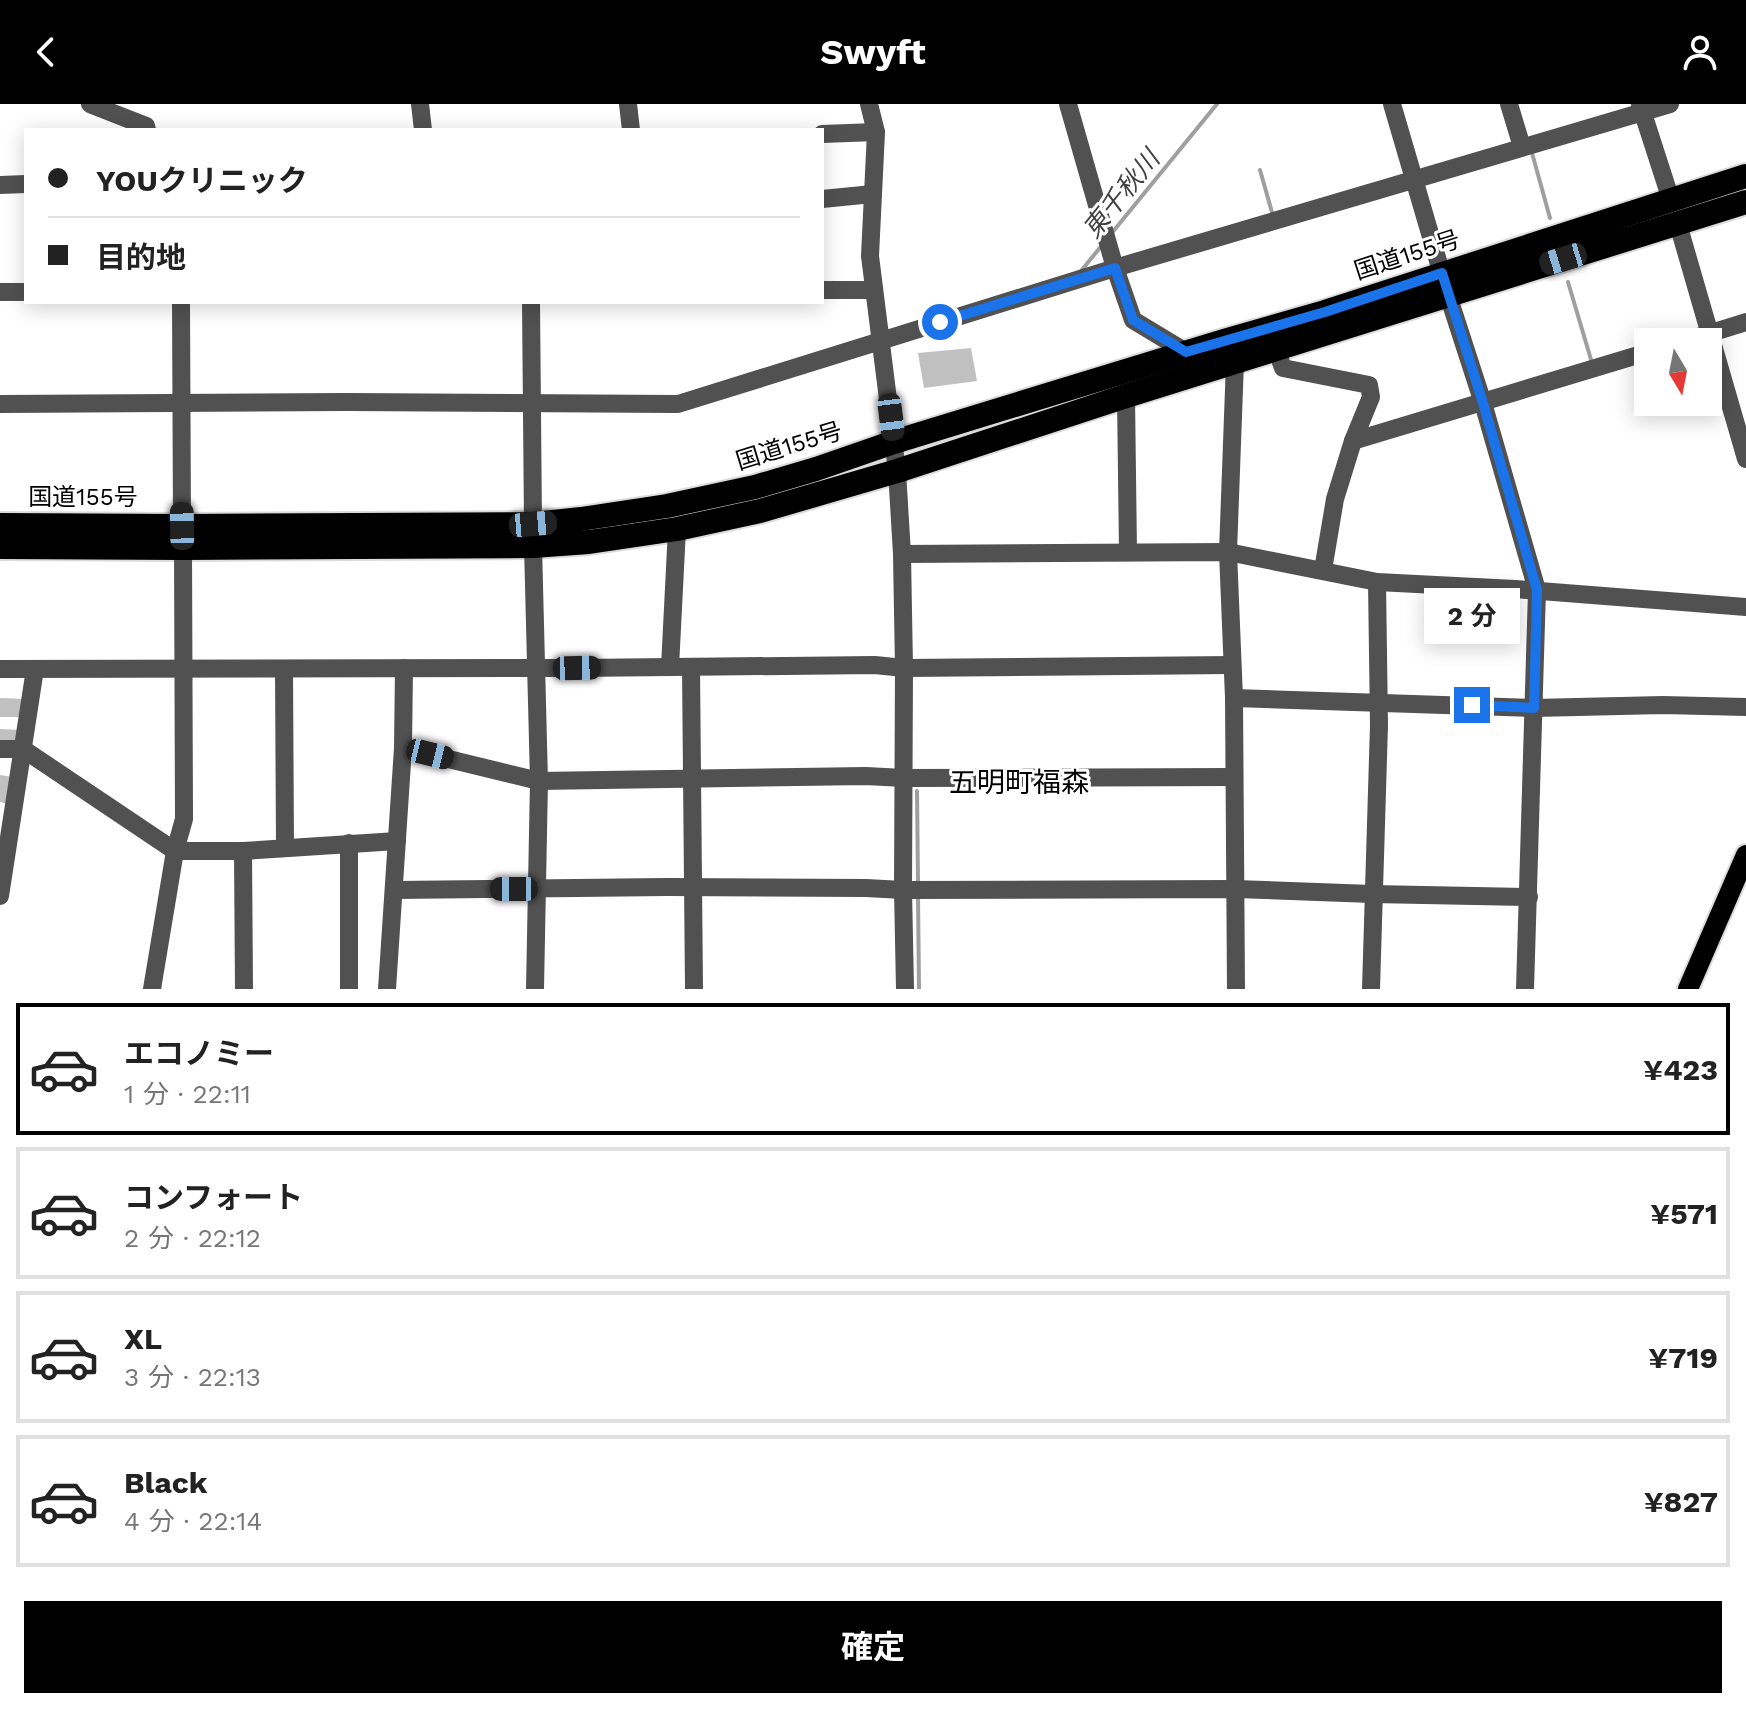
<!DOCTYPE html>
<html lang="ja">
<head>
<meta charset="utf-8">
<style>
  body { margin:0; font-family:"Work Sans","Noto Sans JP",sans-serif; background:#f2f2f2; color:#222; height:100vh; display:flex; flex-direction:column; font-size:30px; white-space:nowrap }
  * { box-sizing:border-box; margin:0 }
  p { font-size:26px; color:#767676 }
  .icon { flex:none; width:44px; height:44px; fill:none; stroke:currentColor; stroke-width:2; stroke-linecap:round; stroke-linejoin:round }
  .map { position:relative; height:885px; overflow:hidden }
  .side { display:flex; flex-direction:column; background:#fff; flex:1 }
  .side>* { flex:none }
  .guide { position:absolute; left:24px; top:24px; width:800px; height:176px; border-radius:0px; box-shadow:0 4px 20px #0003; display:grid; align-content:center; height:176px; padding:0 24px; background:#fff }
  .needle { width:52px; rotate:170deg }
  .tools { position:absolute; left:1634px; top:224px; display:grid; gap:16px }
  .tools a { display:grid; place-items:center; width:88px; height:88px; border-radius:0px; background:#fff; box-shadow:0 4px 20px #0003; font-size:40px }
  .end { position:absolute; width:36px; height:36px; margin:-18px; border:10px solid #1a73e8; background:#fff; box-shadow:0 0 0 4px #fff }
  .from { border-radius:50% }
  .bubble { position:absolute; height:56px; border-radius:0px; background:#fff; box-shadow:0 4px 20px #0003; font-size:26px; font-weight:700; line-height:56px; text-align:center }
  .car { position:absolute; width:24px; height:48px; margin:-24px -12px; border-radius:10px; box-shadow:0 0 6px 2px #0007; background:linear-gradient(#222 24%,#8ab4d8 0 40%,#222 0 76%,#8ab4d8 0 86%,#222 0) }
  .guide b { display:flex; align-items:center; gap:28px; height:76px; font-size:30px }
  .guide b+b { border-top:2px solid #e0e0e0 }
  .guide i { width:20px; height:20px; background:#222 }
  ul { padding:14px 0 0; list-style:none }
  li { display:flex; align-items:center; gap:24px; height:132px; margin:0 16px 12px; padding:0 8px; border:4px solid #e0e0e0; border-radius:0px }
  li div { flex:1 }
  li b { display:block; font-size:30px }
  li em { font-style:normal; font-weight:700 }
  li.active { border-color:#000 }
  li>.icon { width:72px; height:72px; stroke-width:1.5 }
  .cta { display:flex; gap:16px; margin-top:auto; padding:16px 24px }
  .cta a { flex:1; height:92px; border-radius:0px; background:#000; color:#fff; font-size:32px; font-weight:700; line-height:92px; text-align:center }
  header { display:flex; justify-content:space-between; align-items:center; height:104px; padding:0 24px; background:#000; color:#fff; font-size:36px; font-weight:700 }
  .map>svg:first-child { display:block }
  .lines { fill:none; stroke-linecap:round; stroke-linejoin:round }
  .stream { stroke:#9f9f9f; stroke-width:4 }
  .building { fill:#c0c0c0 }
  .major-casing { stroke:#dbdbdb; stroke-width:24 }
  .highway-casing { stroke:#dbdbdb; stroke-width:28 }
  .minor { stroke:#515151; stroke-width:18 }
  .major { stroke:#000; stroke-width:20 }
  .highway { stroke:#000; stroke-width:24 }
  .route { stroke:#1a73e8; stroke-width:10 }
  .labels { text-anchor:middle; stroke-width:6; stroke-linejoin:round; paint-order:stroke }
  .street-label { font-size:24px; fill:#000; stroke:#fff }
  .water-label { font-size:26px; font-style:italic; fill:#404040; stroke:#fff }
  .quarter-label { font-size:28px; fill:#000; stroke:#fff }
</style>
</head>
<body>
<header><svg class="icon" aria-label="back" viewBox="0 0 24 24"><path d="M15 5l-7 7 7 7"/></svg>Swyft<svg class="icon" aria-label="person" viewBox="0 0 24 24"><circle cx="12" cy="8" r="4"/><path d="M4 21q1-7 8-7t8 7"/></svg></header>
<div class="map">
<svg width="1746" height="885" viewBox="0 0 1746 885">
  <rect width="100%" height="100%" fill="#fff"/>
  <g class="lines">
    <g class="stream">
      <polyline points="1532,49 1550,114"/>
      <polyline points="1260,66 1273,112"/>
      <polyline points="1111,130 1217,0"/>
      <polyline points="1081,167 1103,140"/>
      <polyline points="1568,178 1592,259"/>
      <polyline points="1662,238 1677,234"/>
      <polyline points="917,687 918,779"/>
      <polyline points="918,791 919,885"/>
    </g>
  </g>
  <g class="building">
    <polygon points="971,244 977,277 924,284 918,249"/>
    <polygon points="0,594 25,595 22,613 0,613"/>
    <polygon points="0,625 21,626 20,638 0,639"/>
    <polygon points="0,671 13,673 9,700 0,698"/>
  </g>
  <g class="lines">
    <g class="major-casing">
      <polyline id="major" points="1688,885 1746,751"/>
    </g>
    <g class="highway-casing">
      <g id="highway">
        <polyline points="0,421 182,422 533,420 581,415 667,402 755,383 816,365 894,338 1224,237 1325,208 1746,72"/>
        <polyline points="0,443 183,444 533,442 589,438 677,425 760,407 897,367 1126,292 1746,98"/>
      </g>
    </g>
    <g class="minor">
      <polyline points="90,0 146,22 147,26"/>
      <polyline points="420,0 423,26"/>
      <polyline points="628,0 631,26"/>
      <polyline points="869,0 876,28 870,152 897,367 902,450 904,564 903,786 905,885"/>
      <polyline points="1068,0 1115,164 1133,216 1186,248"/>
      <polyline points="1392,0 1448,191 1483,299 1537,486 1525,885"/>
      <polyline points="1509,0 1522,43"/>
      <polyline points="1640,0 1671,96"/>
      <polyline points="822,30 876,28"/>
      <polyline points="0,81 26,80"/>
      <polyline points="822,95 873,90"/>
      <polyline points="1678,120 1746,355"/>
      <polyline points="822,186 874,186"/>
      <polyline points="0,188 26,188"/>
      <polyline points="181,198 182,422"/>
      <polyline points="531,198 533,420"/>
      <polyline points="1682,238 1746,218"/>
      <polyline points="1276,245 1283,264 1369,281 1371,293 1353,337 1335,395 1323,466"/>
      <polyline points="1235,258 1228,448 1234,594 1236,885"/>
      <polyline points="1126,292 1128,448"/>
      <polyline points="0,300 347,298 678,300 1115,164 1670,0"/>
      <polyline points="1353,337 1648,248"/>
      <polyline points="533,442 539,677 535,885"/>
      <polyline points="902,450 1228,448 1377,478 1515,485 1746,503"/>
      <polyline points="670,563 677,425"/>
      <polyline points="691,563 694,885"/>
      <polyline points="0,565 577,564 875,561 904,564 1232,561"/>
      <polyline points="284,565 285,744"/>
      <polyline points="1234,594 1534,604 1663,601 1746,603"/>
      <polyline points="403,644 539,677 866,672 904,674 1234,673"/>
      <polyline points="0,645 23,645 175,747 243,747 397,737"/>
      <polyline points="349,739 349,885"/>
      <polyline points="243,747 244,885"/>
      <polyline points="394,786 667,783 866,784 903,786 1236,785 1372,790 1529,793"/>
      <polyline points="0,792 35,565"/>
      <polyline points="152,885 175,747 184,715 183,444"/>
      <polyline points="387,885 403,644 404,564"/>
      <polyline points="1371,885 1379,621 1377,478"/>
    </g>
    <use href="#major" class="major"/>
    <use href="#highway" class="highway"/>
  </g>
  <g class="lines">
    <polyline class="route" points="940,218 1115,164 1133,216 1186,248 1325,208 1442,169 1483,299 1537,486 1534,604 1472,601"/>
  </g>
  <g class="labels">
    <g class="street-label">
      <text transform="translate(1407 151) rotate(-18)" y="8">国道155号</text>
      <text transform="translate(789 342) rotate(-17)" y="8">国道155号</text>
      <text x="83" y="401">国道155号</text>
    </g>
    <g class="water-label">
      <text transform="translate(1121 90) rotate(-51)" y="9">東千秋川</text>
    </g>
    <g class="quarter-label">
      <text x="1019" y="688">五明町福森</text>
    </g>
  </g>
</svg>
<div class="tools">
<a><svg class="needle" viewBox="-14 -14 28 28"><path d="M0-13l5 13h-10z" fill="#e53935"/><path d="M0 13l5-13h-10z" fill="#767676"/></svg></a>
</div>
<i class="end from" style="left:940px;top:218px"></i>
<i class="end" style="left:1472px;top:601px"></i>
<div class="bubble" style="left:1424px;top:484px;width:96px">2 分</div>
<i class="car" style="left:1563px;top:155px;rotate:253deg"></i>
<i class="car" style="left:891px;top:313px;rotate:173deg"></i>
<i class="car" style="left:533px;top:420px;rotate:85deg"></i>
<i class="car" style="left:182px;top:422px;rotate:359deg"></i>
<i class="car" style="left:577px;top:564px;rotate:89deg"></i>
<i class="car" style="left:430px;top:650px;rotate:104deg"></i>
<i class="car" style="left:514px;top:785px;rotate:270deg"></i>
<div class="guide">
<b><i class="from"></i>YOUクリニック</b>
<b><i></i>目的地</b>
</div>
</div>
<section class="side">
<ul>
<li class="active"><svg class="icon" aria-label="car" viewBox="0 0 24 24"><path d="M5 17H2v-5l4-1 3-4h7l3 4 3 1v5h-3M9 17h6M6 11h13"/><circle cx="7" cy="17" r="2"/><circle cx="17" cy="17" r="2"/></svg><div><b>エコノミー</b><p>1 分 · 22:11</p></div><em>¥423</em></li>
<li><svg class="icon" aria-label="car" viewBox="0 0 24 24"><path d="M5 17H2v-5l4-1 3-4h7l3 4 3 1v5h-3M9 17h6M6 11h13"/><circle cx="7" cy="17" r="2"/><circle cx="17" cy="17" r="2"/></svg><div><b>コンフォート</b><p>2 分 · 22:12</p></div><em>¥571</em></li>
<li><svg class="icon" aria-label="car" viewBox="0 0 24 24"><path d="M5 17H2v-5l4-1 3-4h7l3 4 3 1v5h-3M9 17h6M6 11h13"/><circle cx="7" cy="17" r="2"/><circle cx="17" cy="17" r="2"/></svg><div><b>XL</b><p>3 分 · 22:13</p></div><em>¥719</em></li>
<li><svg class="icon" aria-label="car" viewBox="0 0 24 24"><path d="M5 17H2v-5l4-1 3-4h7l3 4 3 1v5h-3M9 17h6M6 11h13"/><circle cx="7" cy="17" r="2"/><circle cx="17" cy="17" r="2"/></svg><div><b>Black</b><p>4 分 · 22:14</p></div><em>¥827</em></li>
</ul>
<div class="cta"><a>確定</a></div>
</section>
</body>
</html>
